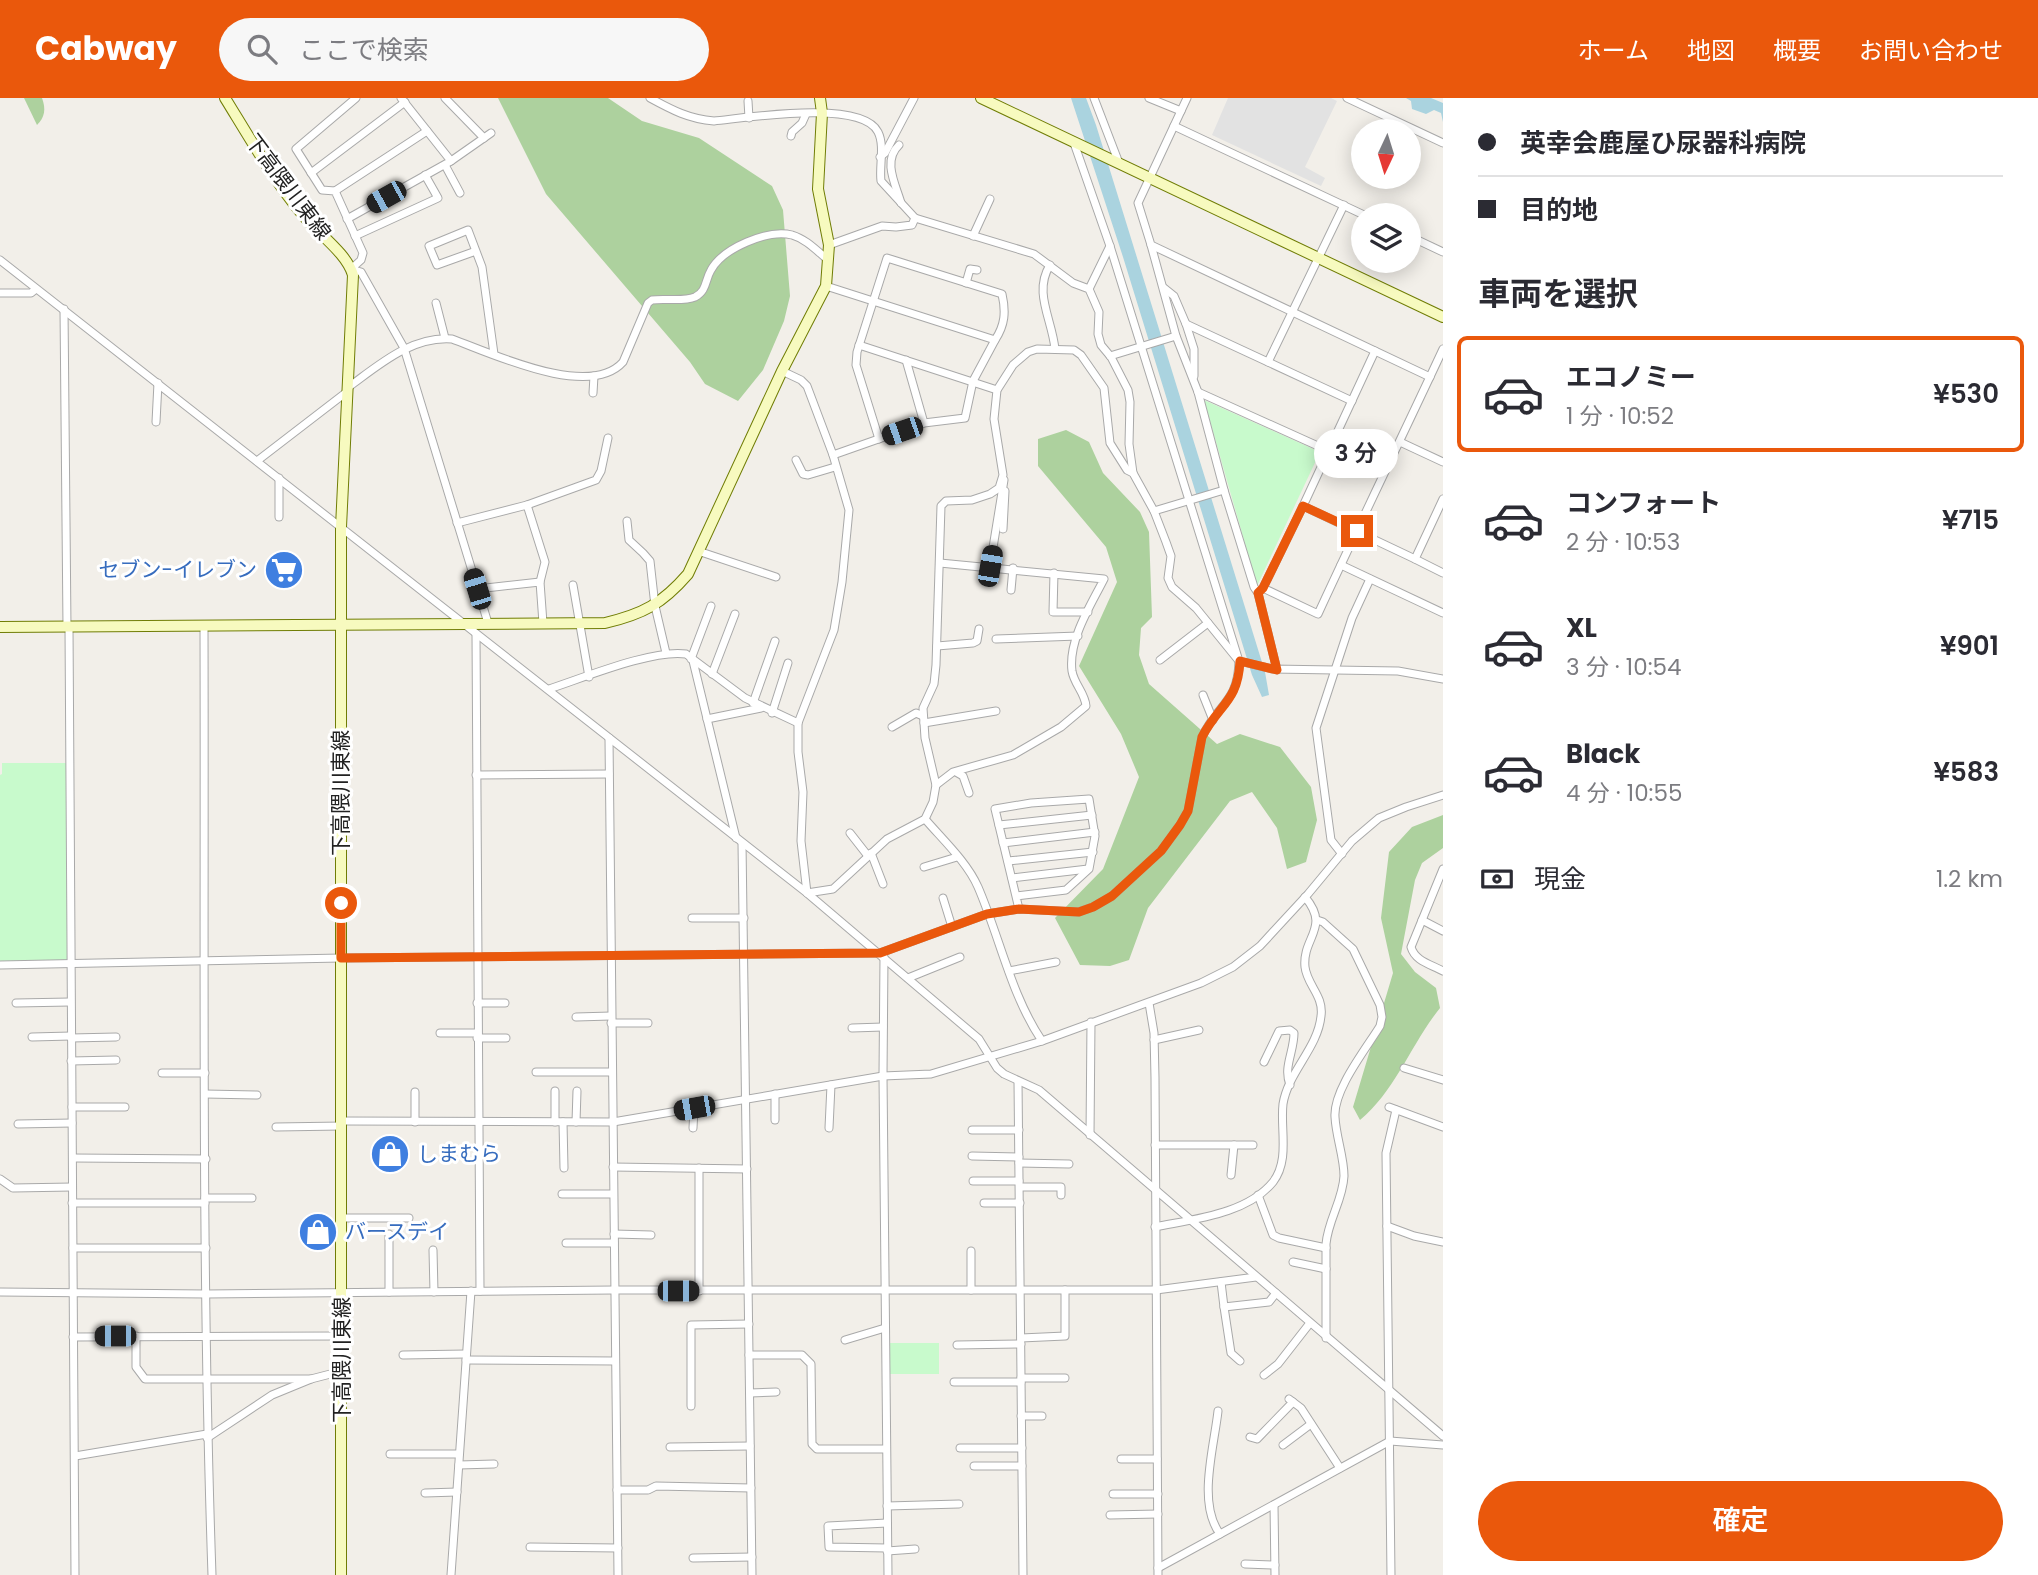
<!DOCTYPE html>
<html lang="ja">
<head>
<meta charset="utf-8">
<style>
  body { margin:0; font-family:Poppins,"Noto Sans JP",sans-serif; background:#f7f7f7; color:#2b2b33; height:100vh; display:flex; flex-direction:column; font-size:26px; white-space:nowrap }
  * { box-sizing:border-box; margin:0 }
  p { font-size:23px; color:#7c7c81 }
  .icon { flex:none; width:38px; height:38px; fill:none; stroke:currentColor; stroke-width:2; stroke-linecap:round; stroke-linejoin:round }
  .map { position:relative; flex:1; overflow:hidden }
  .drawer { display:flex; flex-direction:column; background:#fff; width:595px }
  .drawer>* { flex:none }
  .top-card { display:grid; align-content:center; height:154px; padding:0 35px; background:#fff }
  .needle { width:46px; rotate:184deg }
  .controls { position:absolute; left:1351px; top:21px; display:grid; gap:14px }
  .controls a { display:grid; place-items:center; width:70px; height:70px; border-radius:50%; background:#fff; box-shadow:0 4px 18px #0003; font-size:35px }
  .end { position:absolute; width:32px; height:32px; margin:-16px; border:9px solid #ea580c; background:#fff; box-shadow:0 0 0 4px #fff }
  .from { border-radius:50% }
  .bubble { position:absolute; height:49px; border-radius:24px; background:#fff; box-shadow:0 4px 18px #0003; font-size:23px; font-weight:600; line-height:49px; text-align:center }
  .car { position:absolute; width:21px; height:42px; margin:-21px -10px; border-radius:9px; box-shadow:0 0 5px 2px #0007; background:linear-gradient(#222 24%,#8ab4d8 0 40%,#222 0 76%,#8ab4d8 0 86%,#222 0) }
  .top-card b { display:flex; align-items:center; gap:24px; height:66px; font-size:26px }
  .top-card b+b { border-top:2px solid #e1e1e2 }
  .top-card i { width:18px; height:18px; background:#2b2b33 }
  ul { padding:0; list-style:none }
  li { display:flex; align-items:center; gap:21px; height:116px; margin:0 14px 10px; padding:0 21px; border:4px solid transparent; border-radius:10px }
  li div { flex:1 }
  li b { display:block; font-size:26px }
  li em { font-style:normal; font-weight:600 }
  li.selected { border-color:#ea580c }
  li>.icon { width:63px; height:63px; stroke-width:1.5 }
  h2 { padding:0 35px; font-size:32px; line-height:84px }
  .pay { display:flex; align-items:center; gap:18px; height:77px; padding:0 35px; font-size:26px }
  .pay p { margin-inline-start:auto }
  .cta { display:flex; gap:14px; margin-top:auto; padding:14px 35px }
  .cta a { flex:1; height:80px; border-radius:42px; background:#ea580c; color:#fff; font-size:28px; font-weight:600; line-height:80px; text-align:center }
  header { display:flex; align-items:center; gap:42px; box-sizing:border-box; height:98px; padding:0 35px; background:#ea580c; color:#fff }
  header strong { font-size:33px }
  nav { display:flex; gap:38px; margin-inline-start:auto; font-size:24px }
  .search { width:490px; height:63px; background:#f7f7f7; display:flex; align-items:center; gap:18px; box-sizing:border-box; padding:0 24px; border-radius:38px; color:#7c7c81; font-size:26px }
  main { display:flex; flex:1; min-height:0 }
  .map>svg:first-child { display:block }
  .forest { fill:#add19e }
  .park { fill:#c8facc }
  .parking { fill:#e2e2e2 }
  .water { fill:#aad3df }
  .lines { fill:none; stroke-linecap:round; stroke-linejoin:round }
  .street-casing { stroke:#a9a9a9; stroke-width:9 }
  .secondary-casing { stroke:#707d05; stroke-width:12 }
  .street { stroke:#fff; stroke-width:7 }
  .secondary { stroke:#f7fabf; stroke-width:10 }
  .route { stroke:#ea580c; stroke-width:9 }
  .labels { text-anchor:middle; stroke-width:6; stroke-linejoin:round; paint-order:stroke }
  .street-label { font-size:21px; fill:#222; stroke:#fff }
  .shop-label { font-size:21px; fill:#366cbe; stroke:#fff; text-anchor:start }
</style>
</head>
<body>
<header>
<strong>Cabway</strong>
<div class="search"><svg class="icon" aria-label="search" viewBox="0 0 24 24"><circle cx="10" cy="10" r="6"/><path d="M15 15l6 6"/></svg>ここで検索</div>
<nav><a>ホーム</a><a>地図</a><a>概要</a><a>お問い合わせ</a></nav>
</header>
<main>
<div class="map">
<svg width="1443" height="1477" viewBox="0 0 1443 1477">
  <rect width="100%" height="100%" fill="#f2efe9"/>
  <g class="forest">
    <path d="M24,0H42C46,11 45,19 37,27Z"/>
    <polygon points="498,0 608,0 642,23 699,40 772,88 783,112 790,198 784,223 763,272 738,303 705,286 690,264 546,96"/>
    <polygon points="1066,332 1089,344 1103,375 1140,414 1149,434 1152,519 1141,530 1139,557 1149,586 1217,646 1240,636 1280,649 1311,689 1317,722 1306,764 1287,771 1277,730 1252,694 1230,703 1148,810 1129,862 1110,868 1080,867 1055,820 1103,771 1139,679 1121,636 1079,568 1117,484 1106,449 1038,368 1038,341"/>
    <path d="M1443,717V750L1422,765L1415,782L1401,856L1415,874L1436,890L1440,910C1411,946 1396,992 1360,1022L1353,1009L1393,875L1381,820L1389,754L1412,729Z"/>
  </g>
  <g class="park">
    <polygon points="1204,302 1320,354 1257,488"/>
    <polygon points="2,665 66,665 70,865 0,864 0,677 2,676"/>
    <rect x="889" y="1245" width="50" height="31"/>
  </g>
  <polygon class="parking" points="1228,0 1331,0 1337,3 1305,69 1325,80 1321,88 1212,37"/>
  <g class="water">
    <polygon points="1071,0 1086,0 1096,27 1265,574 1269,597 1262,599 1252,577 1123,159"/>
    <polygon points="1406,0 1431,0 1443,5 1443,24 1441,15 1434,12 1426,16 1412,11 1411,3"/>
  </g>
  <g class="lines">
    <g class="street-casing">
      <g id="street">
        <polyline points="356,0 296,51 322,92 335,93 363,155 361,162 351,171 361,174 404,250 488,525"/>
        <polyline points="445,0 484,40"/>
        <path d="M650,0C672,12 689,21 714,23C746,20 861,1 878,34C885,48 879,68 881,83L915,120L1034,156L1073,185L1089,191L1099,214L1098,236L1101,247L1111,259L1128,292L1130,304L1129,346L1133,375"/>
        <polyline points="1094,0 1119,65"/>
        <polyline points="1149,0 1181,13"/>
        <polyline points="1187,0 1138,105 1151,147 1430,279"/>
        <polyline points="1347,0 1443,45"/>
        <polyline points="748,3 749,20"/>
        <polyline points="1174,28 1364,117"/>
        <polyline points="791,38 792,34 802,25 806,16"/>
        <path d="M899,47C882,63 896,87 901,105"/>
        <polyline points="880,59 885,55 914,0"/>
        <polyline points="451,63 491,35"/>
        <polyline points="445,67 460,95"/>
        <polyline points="311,75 405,4"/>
        <polyline points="335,93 427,33"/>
        <polyline points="347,121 451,63 401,0"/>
        <polyline points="355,138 438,100 425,77"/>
        <polyline points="973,138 990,101"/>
        <polyline points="1409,138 1443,154"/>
        <polyline points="829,147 882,128 896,129 912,127 915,120"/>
        <polyline points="1151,147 1176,238 1198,294 1224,392 1254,489 1258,495 1277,572"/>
        <polyline points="476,153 437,167 429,148 468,132 482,169 494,256"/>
        <polyline points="0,162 807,795 979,941 997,970 1004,976 1039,992 1443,1338"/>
        <path d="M1050,167C1033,194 1052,221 1055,251"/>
        <polyline points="966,185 970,171 977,172"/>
        <polyline points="826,188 995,242 973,283 965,320 924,325 833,357"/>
        <polyline points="1164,190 1174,198 1186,226 1194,251 1194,278"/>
        <polyline points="1089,191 1110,148"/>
        <polyline points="0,195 31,195 36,191"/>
        <polyline points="436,205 445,240"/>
        <polyline points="64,211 67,529"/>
        <polyline points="1186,226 1352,303"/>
        <polyline points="859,247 997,292"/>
        <polyline points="1110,258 1176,238"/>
        <polyline points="906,262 924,325"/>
        <polyline points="1268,264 1344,107"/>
        <polyline points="782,273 801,282 807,288 833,357 849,412 842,484 834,532 798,625 798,654 803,694 801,743 807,795 833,791 887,741 925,721 933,704 936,687 925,640 923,610 934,586 936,567 941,408 946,403 972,402 990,396 999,390 1003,377 994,321 997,292 1013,267 1028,254 1037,251 1074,252 1081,257 1104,290 1110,345 1127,372 1133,375 1154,413 1166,444 1171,458 1168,480 1172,489 1196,510 1239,563 1272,571 1398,573 1443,581"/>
        <path d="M350,288C380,266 412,238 452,241C491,255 589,302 623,264L648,205L652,202C665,200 683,204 695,199C707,193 705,182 711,172C723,150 768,131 792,137C806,141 817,153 828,162"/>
        <polyline points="1198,294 1329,353"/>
        <polyline points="593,295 594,278"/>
        <polyline points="156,324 158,285"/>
        <path d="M879,341L856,267L857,254L887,160L1002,196C1006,214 1005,227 995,242"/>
        <polyline points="1400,344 1443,364"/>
        <polyline points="796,362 803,376 808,377 835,369"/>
        <polyline points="257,363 348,293"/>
        <polyline points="279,380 279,419"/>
        <polyline points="1443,401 1415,461 1443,475"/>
        <polyline points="527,407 596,382 601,373 608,340"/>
        <polyline points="1303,408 1375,253"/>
        <polyline points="1154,413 1224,392"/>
        <polyline points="627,423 629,442 643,455 650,463 655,508 666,555"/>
        <polyline points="457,425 527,407 545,464 540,484"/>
        <polyline points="1003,431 1005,393"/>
        <polyline points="698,453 776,479"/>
        <path d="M1415,461L1303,408L1263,490L1318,516C1359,427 1402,339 1443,251"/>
        <polyline points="1341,467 1443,515"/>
        <polyline points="990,468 1004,382"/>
        <polyline points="1054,475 1053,514 1088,514"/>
        <polyline points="573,487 589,579"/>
        <polyline points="477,491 540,484 543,525"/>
        <polyline points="1011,492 1013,470"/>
        <path d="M204,528C205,844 201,1161 212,1477"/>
        <polyline points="69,529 75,1477"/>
        <polyline points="476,536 480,1193"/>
        <polyline points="996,541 1078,538"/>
        <polyline points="937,548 973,545 977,543 979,531"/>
        <polyline points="691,561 711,508"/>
        <polyline points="1160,562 1208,525"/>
        <polyline points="693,563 736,740"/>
        <polyline points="712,576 735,516"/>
        <path d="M549,591C583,580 653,551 686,556L745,600L798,625"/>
        <polyline points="1203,597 1213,622"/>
        <polyline points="753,605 775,543"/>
        <polyline points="772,615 788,565"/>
        <polyline points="707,621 761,610"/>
        <polyline points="924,625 996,613"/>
        <polyline points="892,629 916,615 923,618"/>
        <polyline points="609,640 618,1477"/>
        <polyline points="956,674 963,678 969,695"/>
        <polyline points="476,677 609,676"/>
        <path d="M936,687L953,674L1013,657L1061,629L1086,608C1085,595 1074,586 1072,573C1068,542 1091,507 1104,481L940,465"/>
        <path d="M925,721C943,742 967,764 978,789C1000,840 1011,897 1042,943"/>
        <polyline points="999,727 1092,717"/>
        <polyline points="850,735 868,758"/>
        <polyline points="742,745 752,1477"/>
        <polyline points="1003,745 1095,734"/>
        <polyline points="871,755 883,786"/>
        <polyline points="1342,756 1331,742 1316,630 1352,520 1370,481"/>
        <polyline points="1008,763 1093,754"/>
        <polyline points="924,769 957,759"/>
        <path d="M1443,771L1411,849C1415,863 1430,866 1443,873"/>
        <polyline points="1012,780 1088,771"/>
        <polyline points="1016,798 1066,792 1089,771 1095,738 1089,701 1031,705 995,711 1019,811"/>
        <polyline points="943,800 952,829"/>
        <polyline points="692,820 744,820"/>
        <path d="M1317,822L1323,824L1353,851L1380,907L1382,919L1380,928C1366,951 1333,992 1335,1019C1336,1039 1344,1059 1344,1078C1343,1102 1328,1122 1326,1146V1240"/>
        <polyline points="1422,822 1443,833"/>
        <polyline points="884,859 883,978 888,1477"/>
        <path d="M0,867L341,860L880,855L987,816L1019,811L1078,814L1093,809L1112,798L1161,753L1180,727L1188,713L1202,639C1218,605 1238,605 1239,563L1110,148L1074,45"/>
        <polyline points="1009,873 1056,864"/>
        <polyline points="908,880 960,859"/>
        <polyline points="16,905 70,904"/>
        <polyline points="477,905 505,905"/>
        <polyline points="1149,905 1154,935 1155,980 1158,1477"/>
        <polyline points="576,919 611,918"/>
        <polyline points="611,925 648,925"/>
        <polyline points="852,930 883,929"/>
        <polyline points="440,935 477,935"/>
        <polyline points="32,939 71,938"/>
        <polyline points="71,940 116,939"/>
        <polyline points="477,940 506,940"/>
        <polyline points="1154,942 1199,932"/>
        <polyline points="71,963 116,962"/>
        <path d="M1264,964L1279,933L1290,932L1294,935C1294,954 1283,969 1290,987"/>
        <polyline points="1404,970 1443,982"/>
        <polyline points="536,974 612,974"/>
        <polyline points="162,975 205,975"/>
        <polyline points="1018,983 1023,1477"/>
        <polyline points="555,993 555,1024"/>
        <polyline points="205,996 257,997"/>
        <polyline points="775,996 775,1022"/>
        <polyline points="72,1009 125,1009"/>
        <polyline points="1389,1009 1443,1029"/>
        <polyline points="342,1023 613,1024 883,978 931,976 1042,943 1201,885 1233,869 1260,848 1308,796 1352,743 1379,720 1406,709 1443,697"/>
        <polyline points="415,1024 415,994"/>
        <polyline points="563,1024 564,1070"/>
        <polyline points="576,1024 577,993"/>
        <polyline points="18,1026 72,1025"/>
        <polyline points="276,1029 342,1028"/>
        <polyline points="693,1030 694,1010"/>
        <polyline points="829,1030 831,987"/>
        <polyline points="972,1032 1019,1032"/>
        <polyline points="1090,1037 1091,924"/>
        <polyline points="1155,1047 1253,1047"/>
        <polyline points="972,1058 1019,1059"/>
        <polyline points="73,1060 206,1061"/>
        <polyline points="1019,1065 1069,1066"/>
        <polyline points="613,1069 747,1071"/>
        <polyline points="699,1070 699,1193"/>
        <polyline points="1231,1077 1234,1047"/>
        <polyline points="0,1081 13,1090 72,1089"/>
        <polyline points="973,1083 1019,1083"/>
        <polyline points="1020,1089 1061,1089 1061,1097"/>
        <polyline points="562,1096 613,1096"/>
        <polyline points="1258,1097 1273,1137 1279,1140 1326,1150"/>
        <polyline points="205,1100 252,1100"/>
        <polyline points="72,1105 205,1105"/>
        <polyline points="984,1105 1020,1105"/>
        <polyline points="342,1120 409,1120"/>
        <polyline points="1387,1128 1414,1138 1443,1144"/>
        <path d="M1155,1129C1194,1121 1247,1116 1273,1084C1290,1062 1280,1031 1283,1006C1288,974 1318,950 1321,918C1324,898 1307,887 1305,869C1302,839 1331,830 1305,799"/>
        <polyline points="389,1136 389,1194"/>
        <polyline points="614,1136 651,1137"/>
        <polyline points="566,1145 614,1145"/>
        <polyline points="73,1150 206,1150"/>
        <polyline points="433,1152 434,1194"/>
        <polyline points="971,1153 971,1192"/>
        <polyline points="1293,1164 1326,1171"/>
        <polyline points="1221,1184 1224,1209 1269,1204 1276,1195"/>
        <polyline points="0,1194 206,1196 614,1192 1156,1192 1256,1179"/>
        <polyline points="1224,1209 1231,1255 1240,1263"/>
        <polyline points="136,1238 136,1269 145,1281 311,1281"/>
        <polyline points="73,1239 342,1238"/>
        <polyline points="1021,1240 1065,1238 1065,1192"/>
        <polyline points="845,1242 885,1230"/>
        <polyline points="957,1247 1021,1246"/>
        <polyline points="403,1257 466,1256"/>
        <polyline points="749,1257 802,1257 811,1266 812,1346 817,1351 886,1351"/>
        <polyline points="466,1262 615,1263"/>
        <polyline points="1264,1277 1278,1266 1310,1225"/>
        <polyline points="1021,1280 1065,1280"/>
        <polyline points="954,1284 1021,1284"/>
        <polyline points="750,1295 776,1294"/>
        <polyline points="1289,1301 1301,1310 1340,1370"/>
        <polyline points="691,1308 691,1227 749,1226"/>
        <path d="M1218,1313C1214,1350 1197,1405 1220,1436"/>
        <polyline points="1021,1318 1042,1318"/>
        <polyline points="1250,1339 1257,1341 1293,1304"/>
        <polyline points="207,1340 272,1297 311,1281 342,1273"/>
        <polyline points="1283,1347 1311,1326"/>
        <polyline points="670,1349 750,1348"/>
        <polyline points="960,1350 1022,1350"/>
        <polyline points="390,1356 459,1356"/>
        <polyline points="75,1358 207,1336"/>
        <polyline points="1121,1361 1157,1361"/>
        <polyline points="459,1367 494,1366"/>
        <polyline points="974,1368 1022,1368"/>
        <polyline points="617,1392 648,1392 656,1388 751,1390"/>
        <polyline points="425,1395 457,1394"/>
        <polyline points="1113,1396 1158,1396"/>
        <polyline points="1274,1407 1275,1477"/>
        <polyline points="887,1408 959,1406"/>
        <polyline points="1110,1417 1158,1416"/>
        <polyline points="887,1425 828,1428 829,1449 887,1450"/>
        <polyline points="530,1449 618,1450"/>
        <polyline points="887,1453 915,1451"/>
        <polyline points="693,1460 752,1459"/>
        <polyline points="1245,1466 1275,1467"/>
        <polyline points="1158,1470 1390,1343 1443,1347"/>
        <polyline points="451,1477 471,1193"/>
        <polyline points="1391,1477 1386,1055 1396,1012"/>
      </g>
    </g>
    <g class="secondary-casing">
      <g id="secondary">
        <path d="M225,0C249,39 273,81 302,116C318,136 346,154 353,177L341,429V1477"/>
        <polyline points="981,0 1443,219"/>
        <path d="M0,529L605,525C643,516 662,506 688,476L782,273L826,188L829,147L818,91L822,15L820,0"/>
      </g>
    </g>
    <use href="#street" class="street"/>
    <use href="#secondary" class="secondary"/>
  </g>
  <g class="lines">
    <path class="route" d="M341,805V860L880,855L987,816L1019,811L1079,814L1093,809L1112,798L1161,753L1180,727L1188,713L1202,639C1219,606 1238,604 1240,563L1277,572L1258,495L1263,490L1303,408L1357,433"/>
  </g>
  <defs>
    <g id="supermarket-disc" transform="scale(2.0125)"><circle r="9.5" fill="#3f7fe0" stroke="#fff"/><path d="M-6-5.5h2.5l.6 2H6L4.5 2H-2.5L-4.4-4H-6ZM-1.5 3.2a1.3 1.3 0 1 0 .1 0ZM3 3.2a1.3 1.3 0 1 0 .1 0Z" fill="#fff"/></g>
    <g id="shop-disc" transform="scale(2.0125)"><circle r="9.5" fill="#3f7fe0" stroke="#fff"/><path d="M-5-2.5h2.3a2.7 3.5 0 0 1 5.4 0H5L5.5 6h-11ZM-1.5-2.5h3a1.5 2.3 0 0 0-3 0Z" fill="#fff"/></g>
  </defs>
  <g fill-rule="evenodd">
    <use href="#supermarket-disc" x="284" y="472"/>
    <use href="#shop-disc" x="390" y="1056"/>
    <use href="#shop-disc" x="318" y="1134"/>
  </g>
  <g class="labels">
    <g class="street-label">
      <text transform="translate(288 89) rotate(53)" y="7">下高隈川東線</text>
      <text transform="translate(341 695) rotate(-90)" y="7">下高隈川東線</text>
      <text transform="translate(342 1262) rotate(-90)" y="7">下高隈川東線</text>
    </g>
    <g class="shop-label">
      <text x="257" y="479" text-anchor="end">セブン-イレブン</text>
      <text x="417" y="1063">しまむら</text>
      <text x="345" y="1141">バースデイ</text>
    </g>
  </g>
</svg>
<div class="controls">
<a><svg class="needle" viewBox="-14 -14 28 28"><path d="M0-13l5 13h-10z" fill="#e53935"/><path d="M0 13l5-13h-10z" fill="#7c7c81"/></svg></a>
<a><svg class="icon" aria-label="layers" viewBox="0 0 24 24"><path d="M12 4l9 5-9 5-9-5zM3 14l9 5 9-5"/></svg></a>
</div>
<i class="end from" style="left:341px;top:805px"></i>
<i class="end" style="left:1357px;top:433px"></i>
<div class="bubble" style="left:1314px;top:331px;width:84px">3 分</div>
<i class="car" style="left:386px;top:99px;rotate:241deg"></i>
<i class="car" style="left:902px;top:333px;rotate:251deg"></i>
<i class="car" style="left:990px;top:468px;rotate:10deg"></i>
<i class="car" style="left:477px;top:491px;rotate:343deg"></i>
<i class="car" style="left:694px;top:1010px;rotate:260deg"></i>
<i class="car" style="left:678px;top:1193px;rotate:90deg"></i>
<i class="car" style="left:115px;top:1238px;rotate:270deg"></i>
</div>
<section class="drawer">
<div class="top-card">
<b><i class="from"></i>英幸会鹿屋ひ尿器科病院</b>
<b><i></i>目的地</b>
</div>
<h2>車両を選択</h2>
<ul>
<li class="selected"><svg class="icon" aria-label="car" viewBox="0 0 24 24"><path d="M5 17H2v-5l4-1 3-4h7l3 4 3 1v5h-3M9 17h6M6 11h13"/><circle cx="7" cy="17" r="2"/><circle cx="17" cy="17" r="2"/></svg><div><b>エコノミー</b><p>1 分 · 10:52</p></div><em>¥530</em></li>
<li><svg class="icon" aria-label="car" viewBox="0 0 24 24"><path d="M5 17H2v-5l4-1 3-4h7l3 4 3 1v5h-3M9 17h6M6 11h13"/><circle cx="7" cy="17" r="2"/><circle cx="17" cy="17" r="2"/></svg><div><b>コンフォート</b><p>2 分 · 10:53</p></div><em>¥715</em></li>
<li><svg class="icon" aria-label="car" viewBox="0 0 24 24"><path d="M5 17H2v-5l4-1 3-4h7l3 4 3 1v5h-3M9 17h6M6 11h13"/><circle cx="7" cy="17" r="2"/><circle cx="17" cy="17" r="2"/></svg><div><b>XL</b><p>3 分 · 10:54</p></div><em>¥901</em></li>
<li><svg class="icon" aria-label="car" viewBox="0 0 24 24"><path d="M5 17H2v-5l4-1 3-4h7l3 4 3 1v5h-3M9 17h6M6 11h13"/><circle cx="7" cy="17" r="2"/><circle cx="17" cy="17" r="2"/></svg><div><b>Black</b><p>4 分 · 10:55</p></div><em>¥583</em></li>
</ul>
<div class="pay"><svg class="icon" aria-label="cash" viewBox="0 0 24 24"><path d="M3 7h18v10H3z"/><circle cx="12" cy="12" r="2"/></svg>現金<p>1.2 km</p></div>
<div class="cta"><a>確定</a></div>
</section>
</main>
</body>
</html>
